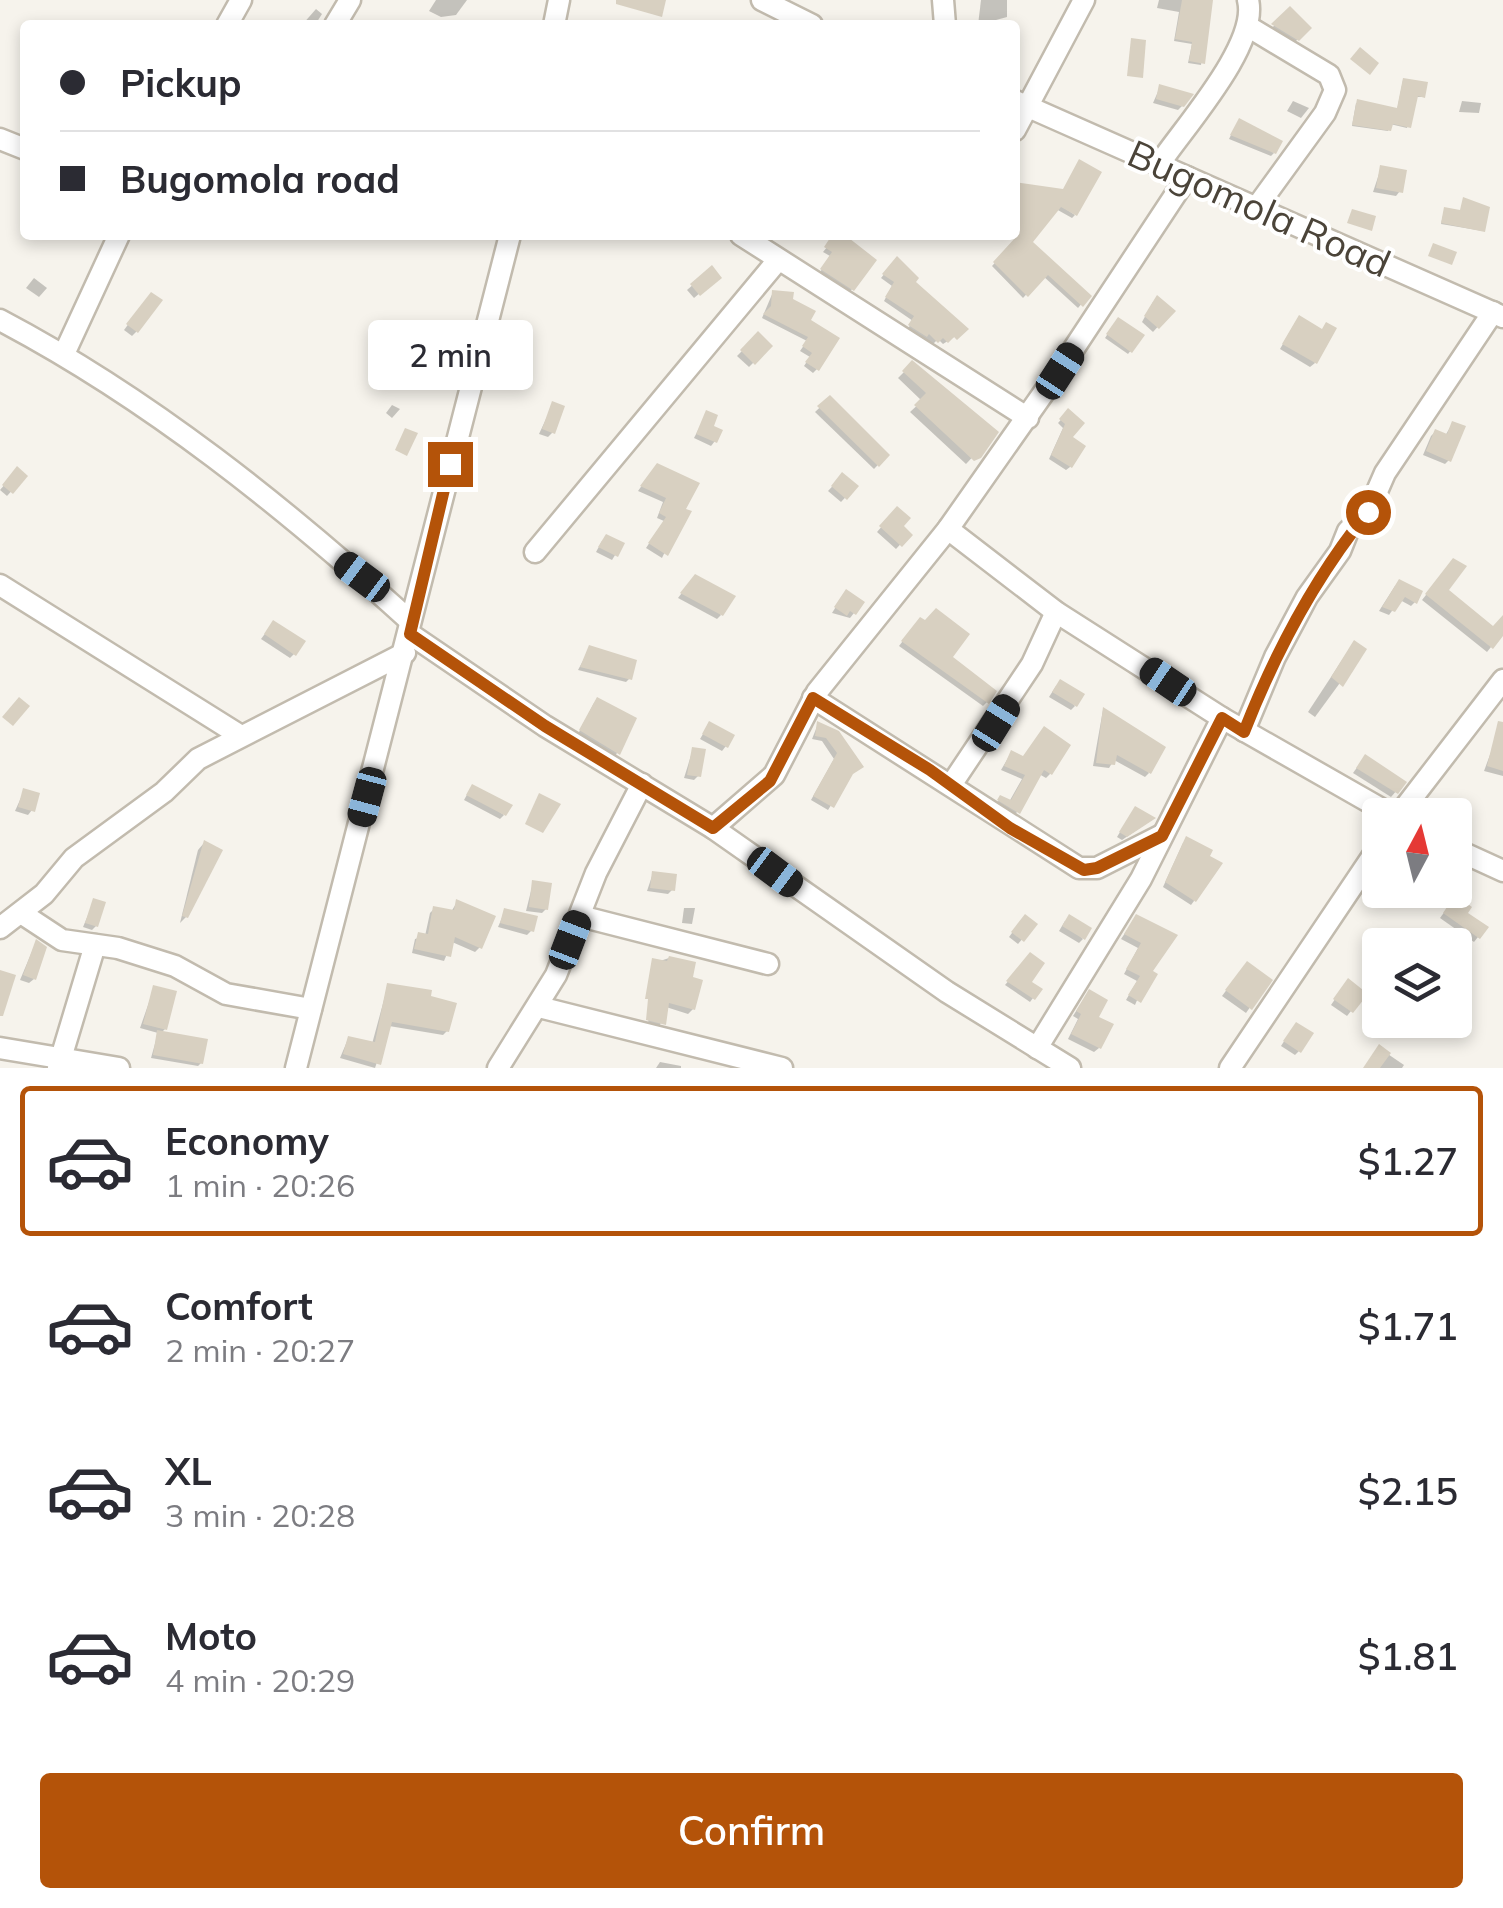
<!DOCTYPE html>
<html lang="en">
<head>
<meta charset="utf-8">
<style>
  body { margin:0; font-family:Mulish,sans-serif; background:#f7f7f7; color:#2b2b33; height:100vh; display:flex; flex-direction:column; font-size:38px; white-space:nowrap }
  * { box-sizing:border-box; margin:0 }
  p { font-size:32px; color:#7c7c81 }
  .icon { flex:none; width:55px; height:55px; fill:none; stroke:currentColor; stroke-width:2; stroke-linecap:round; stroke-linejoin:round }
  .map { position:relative; height:1068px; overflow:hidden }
  .panel { display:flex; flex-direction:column; background:#fff; flex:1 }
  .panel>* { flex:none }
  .hud { position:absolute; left:20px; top:20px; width:1000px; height:220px; border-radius:10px; box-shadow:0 5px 15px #0003; display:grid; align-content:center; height:220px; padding:0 40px; background:#fff }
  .needle { width:65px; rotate:7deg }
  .controls { position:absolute; left:1362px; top:798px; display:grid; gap:20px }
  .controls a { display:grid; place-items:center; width:110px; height:110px; border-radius:10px; background:#fff; box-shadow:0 5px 15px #0003; font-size:50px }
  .end { position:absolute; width:45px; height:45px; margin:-22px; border:12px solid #b45309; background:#fff; box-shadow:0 0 0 5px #fff }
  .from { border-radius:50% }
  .bubble { position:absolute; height:70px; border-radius:10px; background:#fff; box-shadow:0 5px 15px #0003; font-size:32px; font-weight:600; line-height:70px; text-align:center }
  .car { position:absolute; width:30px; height:60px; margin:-30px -15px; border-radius:12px; box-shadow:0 0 8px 2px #0007; background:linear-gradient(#222 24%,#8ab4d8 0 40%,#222 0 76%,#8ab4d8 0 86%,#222 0) }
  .hud b { display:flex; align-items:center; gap:35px; height:95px; font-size:38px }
  .hud b+b { border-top:2px solid #e1e1e2 }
  .hud i { width:25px; height:25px; background:#2b2b33 }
  ul { padding:18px 0 0; list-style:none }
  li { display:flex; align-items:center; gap:30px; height:150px; margin:0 20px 15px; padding:0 20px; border:5px solid transparent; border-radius:10px }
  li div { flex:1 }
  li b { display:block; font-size:38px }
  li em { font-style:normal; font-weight:600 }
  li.on { border-color:#b45309 }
  li>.icon { width:90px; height:90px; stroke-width:1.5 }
  .cta { display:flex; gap:20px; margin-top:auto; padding:20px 40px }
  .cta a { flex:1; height:115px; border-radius:10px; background:#b45309; color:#fff; font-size:40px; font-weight:600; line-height:115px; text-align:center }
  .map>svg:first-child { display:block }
  .shadow { fill:#0003 }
  .building { fill:#d8d0c1 }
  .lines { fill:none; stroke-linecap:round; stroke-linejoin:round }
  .minor-casing { stroke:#c2bbae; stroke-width:25 }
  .minor { stroke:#fff; stroke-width:20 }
  .route { stroke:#b45309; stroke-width:12 }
  .labels { text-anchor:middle; stroke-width:8; stroke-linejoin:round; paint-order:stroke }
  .street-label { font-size:38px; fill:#4b4439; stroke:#fff }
</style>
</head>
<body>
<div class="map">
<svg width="1503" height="1068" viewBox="0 0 1503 1068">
  <rect width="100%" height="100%" fill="#f6f3ec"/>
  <g class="shadow">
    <polygon points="436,0 467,0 456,15 441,17 429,11"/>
    <polygon points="981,0 1007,0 1007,17 978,25"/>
    <polygon points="1159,0 1210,0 1201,65 1188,63 1192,44 1174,41 1179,12 1157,8"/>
    <polygon points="316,9 322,14 315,25 302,25"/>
    <polygon points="1290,9 1309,28 1293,44 1270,30"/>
    <polygon points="1403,80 1423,97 1415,97 1407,128 1390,124 1388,131 1352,126 1356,103 1397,110"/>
    <polygon points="1160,87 1183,105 1178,110 1153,103"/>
    <polygon points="1293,101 1309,108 1301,118 1287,111"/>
    <polygon points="1462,101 1481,103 1479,113 1459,112"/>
    <polygon points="1235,127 1274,153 1271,156 1229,139"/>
    <polygon points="1381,168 1400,191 1396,196 1373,192"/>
    <polygon points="1033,187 1075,215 1072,218 1056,209 1029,243 1088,296 1078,308 1043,276 1023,298 992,266 1024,231"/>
    <polygon points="1444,211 1483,231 1441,224"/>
    <polygon points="837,235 841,235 852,289 849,293 819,274 830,256 823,252"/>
    <polygon points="897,259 913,283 962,332 943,344 938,339 933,344 907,330 913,321 884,301 892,286 881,278"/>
    <polygon points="711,269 719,277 694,298 687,290"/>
    <polygon points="34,278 47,288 39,297 26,288"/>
    <polygon points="773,292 790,300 808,320 817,369 813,373 804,366 810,357 800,351 807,341 762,318"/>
    <polygon points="147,299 136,332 132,336 124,330"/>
    <polygon points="1153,302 1172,311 1153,332 1142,322"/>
    <polygon points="1115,323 1142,336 1128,354 1105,338"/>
    <polygon points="1295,323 1315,363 1310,367 1280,349"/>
    <polygon points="758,335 770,346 749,367 737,356"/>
    <polygon points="912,364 996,432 966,464 910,412 922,401 898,378"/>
    <polygon points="830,398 887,455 874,469 815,412"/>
    <polygon points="553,404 552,433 548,437 539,434"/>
    <polygon points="392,405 400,409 392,418 386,413"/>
    <polygon points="1068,412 1070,467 1066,470 1049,459 1063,428 1058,423"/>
    <polygon points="707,413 715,441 711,446 694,438"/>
    <polygon points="1452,424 1449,460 1445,464 1423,455 1431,436 1435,432 1445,436"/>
    <polygon points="17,470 25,476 7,496 0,490"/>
    <polygon points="653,470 697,484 662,558 646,548 664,521 657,518 663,502 638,491"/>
    <polygon points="843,475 856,486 841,502 828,491"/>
    <polygon points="897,509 900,527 909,535 896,549 877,532"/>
    <polygon points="602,541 622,544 612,560 596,552"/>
    <polygon points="1449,566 1446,591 1493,629 1503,619 1503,632 1487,652 1422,600"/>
    <polygon points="691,581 721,615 717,619 678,598"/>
    <polygon points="1395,586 1415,602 1411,606 1400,600 1389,615 1379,611"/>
    <polygon points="842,597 854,613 850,618 832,613"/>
    <polygon points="916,624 987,702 983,706 899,646"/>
    <polygon points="270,627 294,654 290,658 261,639"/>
    <polygon points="590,648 629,679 626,682 578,670"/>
    <polygon points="1350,648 1364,650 1315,717 1308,712"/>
    <polygon points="1056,686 1075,706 1071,710 1049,697"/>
    <polygon points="594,703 633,719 615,757 578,734"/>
    <polygon points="1103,710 1149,773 1145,777 1114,760 1109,768 1093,766"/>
    <polygon points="709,724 726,746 722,751 700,739"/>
    <polygon points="818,724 861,767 850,775 828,810 811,800 834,759 822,741 812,739"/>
    <polygon points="1040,733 1050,774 1046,778 1039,774 1014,817 995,805 1001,798 1009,802 1022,779 1001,770 1011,753 1022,759"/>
    <polygon points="1494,744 1503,746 1503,776 1484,771"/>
    <polygon points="693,749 698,776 694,780 684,778"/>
    <polygon points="1361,762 1404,782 1391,797 1353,773"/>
    <polygon points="24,791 32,810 28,815 15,811"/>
    <polygon points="469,791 504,815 500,819 464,800"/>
    <polygon points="1131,814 1153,819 1122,840 1117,837"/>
    <polygon points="204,843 186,917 180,923 198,850"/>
    <polygon points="1183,843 1194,901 1191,905 1163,887"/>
    <polygon points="653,873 672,890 668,894 647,891"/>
    <polygon points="533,883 546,909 542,913 526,911"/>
    <polygon points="94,901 96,926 92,930 83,927"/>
    <polygon points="457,902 480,947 475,952 452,942 444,961 412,953 415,939 425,936 430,913 434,909 451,912"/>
    <polygon points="1451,903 1465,914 1478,937 1474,942 1440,918"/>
    <polygon points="684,908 695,908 692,924 682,923"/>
    <polygon points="505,911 532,930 527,935 498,927"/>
    <polygon points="1136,917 1149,972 1135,1005 1126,1000 1137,981 1124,974 1138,948 1121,939"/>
    <polygon points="1021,921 1035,924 1018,944 1009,937"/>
    <polygon points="1065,921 1083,939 1079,943 1059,931"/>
    <polygon points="36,942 34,979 29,983 20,980"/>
    <polygon points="1030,955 1033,998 1030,1002 1005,985"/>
    <polygon points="669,958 690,979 693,1009 688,1014 666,1007 659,1028 648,1025 654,963"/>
    <polygon points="1243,968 1269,980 1246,1013 1222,996"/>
    <polygon points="388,985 447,1031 443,1035 389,1026 375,1068 340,1058 348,1039 372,1044"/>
    <polygon points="1344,986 1351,1011 1347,1016 1331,1005"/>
    <polygon points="154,988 165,1029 161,1033 201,1063 198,1066 151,1058 158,1033 140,1028"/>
    <polygon points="1085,997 1095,1018 1099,1048 1094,1052 1068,1039 1078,1019 1073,1016"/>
    <polygon points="1292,1029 1299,1051 1295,1055 1281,1046"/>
    <polygon points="1379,1048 1404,1065 1402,1068 1364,1068"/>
    <polygon points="660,1062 681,1066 681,1068 656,1068"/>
  </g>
  <g class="building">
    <polygon points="616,0 666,0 662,17 616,4"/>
    <polygon points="1182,0 1213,0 1205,64 1189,61 1192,42 1175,39"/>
    <polygon points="1290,6 1312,28 1299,41 1271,24"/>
    <polygon points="1131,38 1146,40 1143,78 1127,76"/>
    <polygon points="1360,47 1379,63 1370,75 1350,59"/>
    <polygon points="1403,78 1428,82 1425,98 1418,96 1411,128 1393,124 1391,131 1352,125 1357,99 1397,108"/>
    <polygon points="1159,84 1194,94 1184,107 1156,99"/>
    <polygon points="1239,118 1283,141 1276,154 1230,135"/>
    <polygon points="1079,159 1102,172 1077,216 1061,207 1033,242 1092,296 1083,307 1048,275 1028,297 993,262 1015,238 1015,182 1063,189"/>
    <polygon points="1380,165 1407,170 1403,193 1376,188"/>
    <polygon points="1463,197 1490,207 1485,232 1441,223 1444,207 1460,210"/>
    <polygon points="1352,209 1376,216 1372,231 1347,223"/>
    <polygon points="832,235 845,235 877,260 854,291 820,269 832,252 824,247"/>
    <polygon points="1433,243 1457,252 1452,265 1428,256"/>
    <polygon points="897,256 919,278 916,282 969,329 957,340 954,337 948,343 943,338 938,343 929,334 927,337 908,325 914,316 885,297 894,282 882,274"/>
    <polygon points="712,265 722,278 700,296 690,284"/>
    <polygon points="772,290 794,292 793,299 816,311 811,320 840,338 819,371 805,362 812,353 802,346 808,337 763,314 771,306"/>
    <polygon points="151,292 163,300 138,333 126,324"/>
    <polygon points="1157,295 1176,311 1159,329 1144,316"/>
    <polygon points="1299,315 1322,329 1326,322 1337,328 1317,364 1282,344"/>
    <polygon points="1118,317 1145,335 1132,353 1106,334"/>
    <polygon points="758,331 773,346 755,365 740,350"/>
    <polygon points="912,360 999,432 981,458 974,461 914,405 926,393 902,371"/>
    <polygon points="830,395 890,455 879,467 817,406"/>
    <polygon points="552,401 565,406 555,434 542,429"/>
    <polygon points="1068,408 1085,423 1073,437 1086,446 1072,468 1051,455 1065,424 1059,419"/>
    <polygon points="706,410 718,415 714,426 723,430 717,443 696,434"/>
    <polygon points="1452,421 1466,426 1451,462 1426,451 1435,429 1447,434"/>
    <polygon points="405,428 418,433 407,456 395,450"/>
    <polygon points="657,463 700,483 686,509 692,511 668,556 648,543 666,517 659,513 666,498 640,486"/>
    <polygon points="17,466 28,476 13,494 2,485"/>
    <polygon points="842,472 859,486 847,500 831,486"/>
    <polygon points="897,506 911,518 904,526 913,535 902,547 879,526"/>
    <polygon points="606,534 625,543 618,557 598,547"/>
    <polygon points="1453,558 1467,566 1449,590 1493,626 1503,615 1503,636 1493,649 1425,594"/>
    <polygon points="695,574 736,596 723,616 680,593"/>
    <polygon points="1399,579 1423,591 1417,604 1405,597 1395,612 1382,607"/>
    <polygon points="846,589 865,602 856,615 850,611 847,616 834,607"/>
    <polygon points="936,608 970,634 953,657 997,691 989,704 901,641 920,617 925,620"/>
    <polygon points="273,620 306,641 296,656 264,634"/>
    <polygon points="1354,640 1367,649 1343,687 1331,677"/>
    <polygon points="589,645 637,660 632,680 580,667"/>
    <polygon points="1060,679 1085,694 1077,707 1052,692"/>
    <polygon points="19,697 30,706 13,726 2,717"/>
    <polygon points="597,697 637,718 620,755 579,730"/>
    <polygon points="1103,707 1166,747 1151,774 1117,755 1115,765 1096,763"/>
    <polygon points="709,721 735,735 728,748 702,734"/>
    <polygon points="817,721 839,731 864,767 853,774 834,808 813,796 837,753 826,738 815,736"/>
    <polygon points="1498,721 1503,722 1503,771 1487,766"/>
    <polygon points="1044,726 1071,745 1052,775 1044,770 1020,814 997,800 1000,795 1011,800 1025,775 1004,766 1011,750 1023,756"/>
    <polygon points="692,747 706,749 701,777 687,775"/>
    <polygon points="1365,754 1407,782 1398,794 1356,768"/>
    <polygon points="472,784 513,805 506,816 466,795"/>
    <polygon points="23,788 40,793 35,812 18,807"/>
    <polygon points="539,793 561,804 543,833 525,824"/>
    <polygon points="1135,806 1156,818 1127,837 1119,832"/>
    <polygon points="1186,836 1213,850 1210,856 1223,863 1196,902 1165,882"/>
    <polygon points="204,840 223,850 188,918 182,916"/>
    <polygon points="652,871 677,874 675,891 650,888"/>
    <polygon points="532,880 552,883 548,910 529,907"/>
    <polygon points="1455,895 1472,907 1468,913 1489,927 1480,939 1443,913"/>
    <polygon points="93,898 106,902 98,927 85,923"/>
    <polygon points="456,899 496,916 482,949 455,937 451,957 414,949 418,932 428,934 433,906 454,910"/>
    <polygon points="504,908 538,916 534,932 500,923"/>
    <polygon points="1025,914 1038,924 1024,942 1011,932"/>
    <polygon points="1069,914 1092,928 1085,940 1062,926"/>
    <polygon points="1136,914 1178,935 1153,971 1158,974 1141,1003 1128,995 1140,976 1126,969 1141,943 1124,934"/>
    <polygon points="36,939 47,947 36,980 23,975"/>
    <polygon points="1030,952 1045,963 1032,982 1043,989 1035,1000 1006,981"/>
    <polygon points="669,956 696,962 693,977 703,980 695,1010 669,1003 666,1025 646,1020 648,999 645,999 652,958 667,961"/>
    <polygon points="1247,961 1273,980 1252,1010 1225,990"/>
    <polygon points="0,970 16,975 3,1016 0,1016"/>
    <polygon points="1348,978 1368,994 1353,1013 1333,999"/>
    <polygon points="387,983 432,990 431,996 457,1003 449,1032 392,1022 381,1065 343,1054 348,1036 375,1042"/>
    <polygon points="153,985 177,991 167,1030 143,1024"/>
    <polygon points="1089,989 1108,1000 1099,1017 1114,1024 1101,1049 1071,1034 1081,1014 1076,1011"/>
    <polygon points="1296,1022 1314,1033 1301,1053 1283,1041"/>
    <polygon points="157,1030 208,1039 203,1064 153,1055"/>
    <polygon points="1379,1044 1391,1053 1380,1068 1363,1068"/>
  </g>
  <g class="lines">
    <g class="minor-casing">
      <g id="minor">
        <polyline points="762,0 812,25"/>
        <polyline points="943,0 945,25"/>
        <polyline points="227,25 241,0"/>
        <polyline points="335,25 350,0"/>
        <polyline points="554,25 559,0"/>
        <polyline points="1249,27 1329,75 1335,90 1325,113 1256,208"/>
        <polyline points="1015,101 1503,317"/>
        <polyline points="1015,130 1084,0"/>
        <polyline points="0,139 25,149"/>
        <path d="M1160,163C1185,126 1259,44 1248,0"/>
        <polyline points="741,235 1028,418"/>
        <path d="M0,320C150,399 284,507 409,620"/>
        <polyline points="64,354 119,235"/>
        <polyline points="948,529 1056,612 1222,718 1392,815"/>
        <polyline points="535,552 778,260"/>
        <polyline points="0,585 241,736"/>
        <polyline points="410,634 545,726 713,828 947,992 1070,1068"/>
        <polyline points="813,698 1079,868 1097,868 1162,835"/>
        <polyline points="1244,731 1275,657 1307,597 1340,551 1348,531 1368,512 1385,473 1493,312"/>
        <polyline points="951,785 1032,664 1056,612"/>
        <polyline points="1399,815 1503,680"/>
        <polyline points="713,828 774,775 817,692 948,529 1059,371 1187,177"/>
        <polyline points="1455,849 1503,871"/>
        <polyline points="21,913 62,940 118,948 175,966 226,994 311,1009"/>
        <polyline points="580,916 768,964"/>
        <polyline points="0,928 44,894 74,858 164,792 198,759 405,653"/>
        <polyline points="539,1007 782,1068"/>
        <polyline points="0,1048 119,1068"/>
        <polyline points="1037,1048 1141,879 1222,718"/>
        <polyline points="58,1068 95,945"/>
        <polyline points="296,1068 510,235"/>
        <polyline points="498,1068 556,975 596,873 642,784"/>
        <polyline points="1230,1068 1380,845"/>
      </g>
    </g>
    <use href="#minor" class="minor"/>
  </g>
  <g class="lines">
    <path class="route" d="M450,464L410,634L545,726L713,828L770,781L813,698L930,770L1010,828L1084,870L1097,868L1162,836L1222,718L1244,732C1275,653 1315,577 1368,512"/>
  </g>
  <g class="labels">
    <g class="street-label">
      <text transform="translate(1259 209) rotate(24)" y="13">Bugomola Road</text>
    </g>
  </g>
</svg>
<div class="controls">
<a><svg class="needle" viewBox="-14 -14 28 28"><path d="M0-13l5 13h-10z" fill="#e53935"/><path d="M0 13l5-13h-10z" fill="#7c7c81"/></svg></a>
<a><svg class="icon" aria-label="layers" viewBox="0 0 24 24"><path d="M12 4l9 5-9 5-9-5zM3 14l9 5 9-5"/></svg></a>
</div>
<i class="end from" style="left:1368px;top:512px"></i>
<i class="end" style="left:450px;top:464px"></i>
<div class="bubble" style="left:368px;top:320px;width:165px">2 min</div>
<i class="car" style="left:1060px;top:371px;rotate:33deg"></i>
<i class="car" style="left:362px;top:577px;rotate:307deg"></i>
<i class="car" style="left:1168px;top:682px;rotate:304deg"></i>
<i class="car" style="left:996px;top:723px;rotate:32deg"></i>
<i class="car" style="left:367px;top:797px;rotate:195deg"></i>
<i class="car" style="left:775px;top:872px;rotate:127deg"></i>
<i class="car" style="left:570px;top:940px;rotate:21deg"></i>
<div class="hud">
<b><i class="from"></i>Pickup</b>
<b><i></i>Bugomola road</b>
</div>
</div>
<section class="panel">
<ul>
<li class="on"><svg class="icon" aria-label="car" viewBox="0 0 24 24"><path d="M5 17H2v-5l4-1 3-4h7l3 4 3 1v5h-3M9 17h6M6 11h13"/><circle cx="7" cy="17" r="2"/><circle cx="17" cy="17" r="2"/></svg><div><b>Economy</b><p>1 min · 20:26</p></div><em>$1.27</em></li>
<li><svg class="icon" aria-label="car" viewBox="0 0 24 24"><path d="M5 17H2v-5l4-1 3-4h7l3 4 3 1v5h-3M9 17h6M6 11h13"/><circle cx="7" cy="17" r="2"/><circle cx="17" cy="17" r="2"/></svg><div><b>Comfort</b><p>2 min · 20:27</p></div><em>$1.71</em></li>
<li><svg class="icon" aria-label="car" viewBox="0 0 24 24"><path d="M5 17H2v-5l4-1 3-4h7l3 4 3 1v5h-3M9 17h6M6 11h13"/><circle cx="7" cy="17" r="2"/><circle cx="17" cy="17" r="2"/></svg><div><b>XL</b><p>3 min · 20:28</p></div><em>$2.15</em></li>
<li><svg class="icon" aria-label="car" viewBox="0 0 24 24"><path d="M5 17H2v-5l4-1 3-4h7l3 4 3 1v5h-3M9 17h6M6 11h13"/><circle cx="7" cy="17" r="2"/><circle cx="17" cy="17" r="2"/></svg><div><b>Moto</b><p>4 min · 20:29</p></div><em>$1.81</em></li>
</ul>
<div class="cta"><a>Confirm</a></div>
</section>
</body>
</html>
